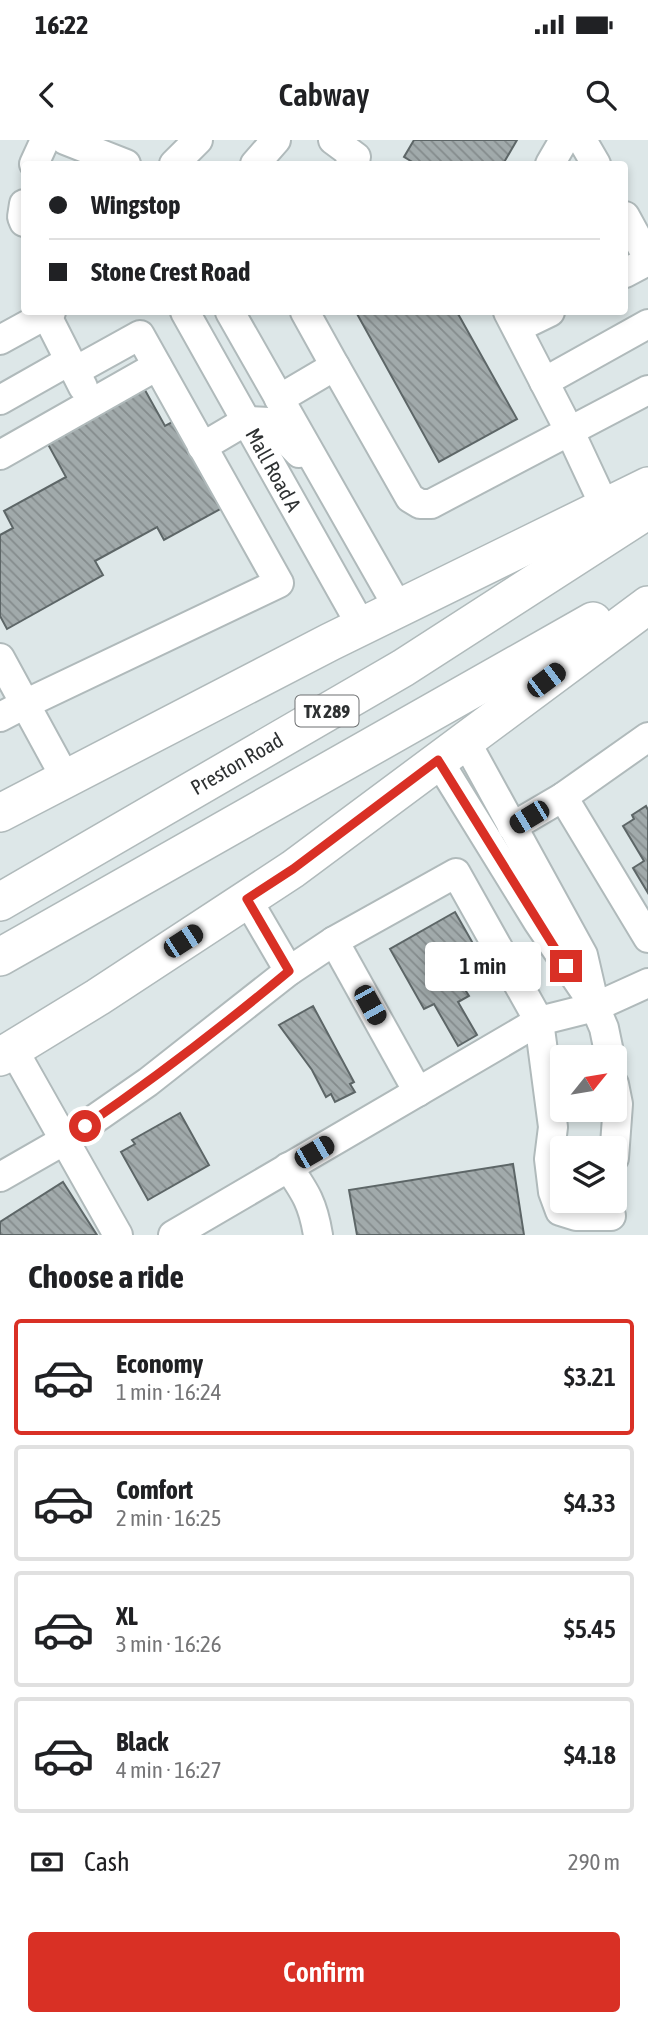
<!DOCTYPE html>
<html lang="en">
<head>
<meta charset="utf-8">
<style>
  body { margin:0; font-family:"Asap Condensed",sans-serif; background:#f6f6f6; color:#202124; height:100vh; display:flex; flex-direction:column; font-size:26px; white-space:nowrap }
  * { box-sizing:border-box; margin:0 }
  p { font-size:23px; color:#757577 }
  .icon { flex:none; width:38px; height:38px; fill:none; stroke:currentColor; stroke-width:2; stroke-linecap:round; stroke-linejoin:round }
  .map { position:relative; height:1095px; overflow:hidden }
  .details { display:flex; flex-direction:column; background:#fff; flex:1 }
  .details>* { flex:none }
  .hud { position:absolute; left:21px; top:21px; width:607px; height:154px; border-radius:7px; box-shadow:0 4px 10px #0003; display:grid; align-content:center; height:154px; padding:0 28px; background:#fff }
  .needle { width:46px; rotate:60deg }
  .controls { position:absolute; left:550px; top:905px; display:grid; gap:14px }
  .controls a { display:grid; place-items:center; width:77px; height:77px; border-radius:7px; background:#fff; box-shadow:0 4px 10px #0003; font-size:35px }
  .end { position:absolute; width:32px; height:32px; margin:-16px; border:9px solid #d93025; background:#fff; box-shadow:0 0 0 4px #fff }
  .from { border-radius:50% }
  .bubble { position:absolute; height:49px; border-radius:7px; background:#fff; box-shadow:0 4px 10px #0003; font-size:23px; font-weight:600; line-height:49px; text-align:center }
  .car { position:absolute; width:21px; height:42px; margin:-21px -10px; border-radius:9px; box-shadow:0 0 5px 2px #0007; background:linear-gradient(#222 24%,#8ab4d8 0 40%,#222 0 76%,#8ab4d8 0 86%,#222 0) }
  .hud b { display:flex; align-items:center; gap:24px; height:66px; font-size:26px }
  .hud b+b { border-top:2px solid #e0e0e0 }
  .hud i { width:18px; height:18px; background:#202124 }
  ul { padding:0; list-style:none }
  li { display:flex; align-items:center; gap:21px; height:116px; margin:0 14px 10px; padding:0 14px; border:4px solid #e0e0e0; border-radius:7px }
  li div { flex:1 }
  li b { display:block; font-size:26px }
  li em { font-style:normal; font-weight:600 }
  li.selected { border-color:#d93025 }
  li>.icon { width:63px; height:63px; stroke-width:1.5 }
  h2 { padding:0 28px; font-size:32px; line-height:84px }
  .pay { display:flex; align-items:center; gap:18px; height:77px; padding:0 28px; font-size:26px }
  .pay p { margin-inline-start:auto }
  .action { display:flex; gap:14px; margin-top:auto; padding:14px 28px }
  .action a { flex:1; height:80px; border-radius:7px; background:#d93025; color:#fff; font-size:28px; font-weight:600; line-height:80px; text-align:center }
  .status { display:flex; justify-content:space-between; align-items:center; height:49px; padding:0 35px; background:#fff; direction:ltr }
  .status svg { height:19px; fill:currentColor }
  header { display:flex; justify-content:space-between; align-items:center; height:91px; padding:0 28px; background:#fff; font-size:32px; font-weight:600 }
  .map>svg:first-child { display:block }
  .building { fill:url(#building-back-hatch); stroke:#5d6667; stroke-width:2 }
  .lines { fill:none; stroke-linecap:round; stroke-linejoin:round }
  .minor-casing { stroke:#b0babb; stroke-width:32 }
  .major-casing { stroke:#b0babb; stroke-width:40 }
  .minor { stroke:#fff; stroke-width:28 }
  .major { stroke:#fff; stroke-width:37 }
  .route { stroke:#d93025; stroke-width:9 }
  .labels { text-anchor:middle; stroke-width:5; stroke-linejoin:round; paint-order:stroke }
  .shield { fill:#fff; stroke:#6d6f70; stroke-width:2 }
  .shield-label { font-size:19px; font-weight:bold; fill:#2e3132 }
  .street-label { font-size:21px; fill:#2e3132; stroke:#fff }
</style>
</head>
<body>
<div class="status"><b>16:22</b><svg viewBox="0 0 49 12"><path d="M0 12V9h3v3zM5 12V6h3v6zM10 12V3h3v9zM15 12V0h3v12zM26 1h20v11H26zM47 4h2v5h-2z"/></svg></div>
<header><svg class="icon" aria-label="back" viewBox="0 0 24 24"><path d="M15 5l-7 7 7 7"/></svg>Cabway<svg class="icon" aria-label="search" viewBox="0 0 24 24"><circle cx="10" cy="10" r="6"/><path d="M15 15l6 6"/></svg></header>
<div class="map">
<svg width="648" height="1095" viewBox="0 0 648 1095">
  <defs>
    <pattern id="building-back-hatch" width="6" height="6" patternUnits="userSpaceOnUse" patternTransform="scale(1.75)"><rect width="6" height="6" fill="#a1aaab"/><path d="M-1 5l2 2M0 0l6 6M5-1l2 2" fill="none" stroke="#848b8c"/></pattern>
  </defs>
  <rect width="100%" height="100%" fill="#dde7e8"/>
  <g class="building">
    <polygon points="414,0 517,0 503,24 416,24 404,17"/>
    <polygon points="356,172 457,172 517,279 439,322"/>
    <polygon points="141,243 165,286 176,280 224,367 164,400 157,387 95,421 103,435 7,489 0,476 0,395 13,388 4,371 66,337 44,297"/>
    <polygon points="646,666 648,670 648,753 633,728 644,721 623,686 634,679 632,675"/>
    <polygon points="455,772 479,814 468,820 479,839 464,848 469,856 458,862 477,895 458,906 434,864 424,869 390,809"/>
    <polygon points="313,866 354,942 350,944 355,952 335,962 331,954 326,957 312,930 279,885"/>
    <polygon points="180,973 209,1025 148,1060 121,1012 135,1004 132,1000"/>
    <polygon points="513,1024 524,1095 357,1095 349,1050"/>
    <polygon points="63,1042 97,1095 0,1095 0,1082"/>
  </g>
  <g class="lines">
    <g class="minor-casing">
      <g id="minor">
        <polyline points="65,0 126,24"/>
        <polyline points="333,0 356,17 350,24"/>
        <polyline points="582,0 596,24"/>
        <polyline points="34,24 45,0"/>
        <polyline points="174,24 198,0"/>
        <polyline points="255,24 276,0"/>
        <polyline points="550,24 564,0"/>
        <polyline points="24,64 22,77 24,82"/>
        <polyline points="625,76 648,118"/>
        <polyline points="625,133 648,121"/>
        <polyline points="185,172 362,487"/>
        <polyline points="230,172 399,469"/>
        <polyline points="508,172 570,292 605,367"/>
        <polyline points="46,174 83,247"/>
        <polyline points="517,188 550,172"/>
        <polyline points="0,200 51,172"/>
        <polyline points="335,226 410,358 420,364 431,364 648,250"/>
        <polyline points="544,242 648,184"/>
        <polyline points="279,259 335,226 305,172"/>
        <polyline points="0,260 69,221"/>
        <polyline points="202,307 246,281 269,282 299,313"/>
        <polyline points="0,315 157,226"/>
        <polyline points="0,518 66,639"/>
        <polyline points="0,577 25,564 279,443 140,195 75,231"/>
        <polyline points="465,600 583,815 595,867 604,888 610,917"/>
        <polyline points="438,620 538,782 586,853"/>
        <polyline points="563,657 648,798"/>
        <polyline points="512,687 563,657 648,597"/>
        <polyline points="247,759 289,831"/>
        <polyline points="334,801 418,952"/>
        <polyline points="13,909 118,1095"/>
        <polyline points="614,944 618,964 614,1018"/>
        <path d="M288,1027C306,1053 313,1064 318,1095"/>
        <polyline points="0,1037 63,1001 148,942 289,831 334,801 456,733 539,881 553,987 549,1019 553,1052 560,1071 576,1076 611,1076"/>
        <polyline points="173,1095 539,881 595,867 648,843"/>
      </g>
    </g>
    <g class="major-casing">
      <g id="major">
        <polyline points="0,673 330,502 648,346"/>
        <polyline points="0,762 403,528 648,370"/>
        <polyline points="0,817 593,481"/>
        <polyline points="0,917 98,857 293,729 648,465"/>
      </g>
    </g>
    <use href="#minor" class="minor"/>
    <use href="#major" class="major"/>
  </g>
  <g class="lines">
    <path class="route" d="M85,986C155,938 223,886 289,831L247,759L293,729L438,620L566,826"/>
  </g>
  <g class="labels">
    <rect class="shield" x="295.5" y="555.5" width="63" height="31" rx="5"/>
    <g class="shield-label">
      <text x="327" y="578">TX 289</text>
    </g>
    <g class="street-label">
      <text transform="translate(273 330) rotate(61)" y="7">Mall Road A</text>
      <text transform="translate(237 624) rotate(-30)" y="7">Preston Road</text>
    </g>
  </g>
</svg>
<div class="controls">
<a><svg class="needle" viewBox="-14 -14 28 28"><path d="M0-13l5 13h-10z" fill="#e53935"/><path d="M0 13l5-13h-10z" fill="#757577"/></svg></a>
<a><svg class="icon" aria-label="layers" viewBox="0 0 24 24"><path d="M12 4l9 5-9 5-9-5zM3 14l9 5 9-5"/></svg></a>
</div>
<i class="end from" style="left:85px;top:986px"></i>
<i class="end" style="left:566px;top:826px"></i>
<div class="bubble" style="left:425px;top:802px;width:116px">1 min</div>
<i class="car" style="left:546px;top:540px;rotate:53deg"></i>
<i class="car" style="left:529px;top:677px;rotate:239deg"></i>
<i class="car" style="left:183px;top:801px;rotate:57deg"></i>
<i class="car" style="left:370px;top:865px;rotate:151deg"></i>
<i class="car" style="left:314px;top:1012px;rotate:60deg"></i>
<div class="hud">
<b><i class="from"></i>Wingstop</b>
<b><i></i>Stone Crest Road</b>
</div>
</div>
<section class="details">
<h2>Choose a ride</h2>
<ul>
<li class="selected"><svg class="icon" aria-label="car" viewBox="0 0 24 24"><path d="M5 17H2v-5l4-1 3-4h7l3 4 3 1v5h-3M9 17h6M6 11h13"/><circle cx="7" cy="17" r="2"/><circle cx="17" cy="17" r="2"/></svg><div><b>Economy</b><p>1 min · 16:24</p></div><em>$3.21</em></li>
<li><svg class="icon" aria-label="car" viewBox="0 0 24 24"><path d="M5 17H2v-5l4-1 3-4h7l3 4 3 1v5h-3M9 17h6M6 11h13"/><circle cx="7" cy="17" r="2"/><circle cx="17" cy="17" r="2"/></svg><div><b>Comfort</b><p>2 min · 16:25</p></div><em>$4.33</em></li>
<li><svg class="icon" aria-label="car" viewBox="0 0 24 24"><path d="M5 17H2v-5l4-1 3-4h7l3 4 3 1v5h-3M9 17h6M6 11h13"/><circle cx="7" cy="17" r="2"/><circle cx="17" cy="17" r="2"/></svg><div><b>XL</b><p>3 min · 16:26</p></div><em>$5.45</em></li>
<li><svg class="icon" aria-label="car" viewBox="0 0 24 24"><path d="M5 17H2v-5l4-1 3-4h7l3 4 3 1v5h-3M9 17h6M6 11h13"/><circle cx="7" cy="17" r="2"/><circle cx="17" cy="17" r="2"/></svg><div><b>Black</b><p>4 min · 16:27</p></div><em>$4.18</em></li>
</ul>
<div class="pay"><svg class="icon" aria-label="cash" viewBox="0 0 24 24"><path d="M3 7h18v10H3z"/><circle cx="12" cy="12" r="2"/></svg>Cash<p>290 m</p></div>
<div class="action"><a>Confirm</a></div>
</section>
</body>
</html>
